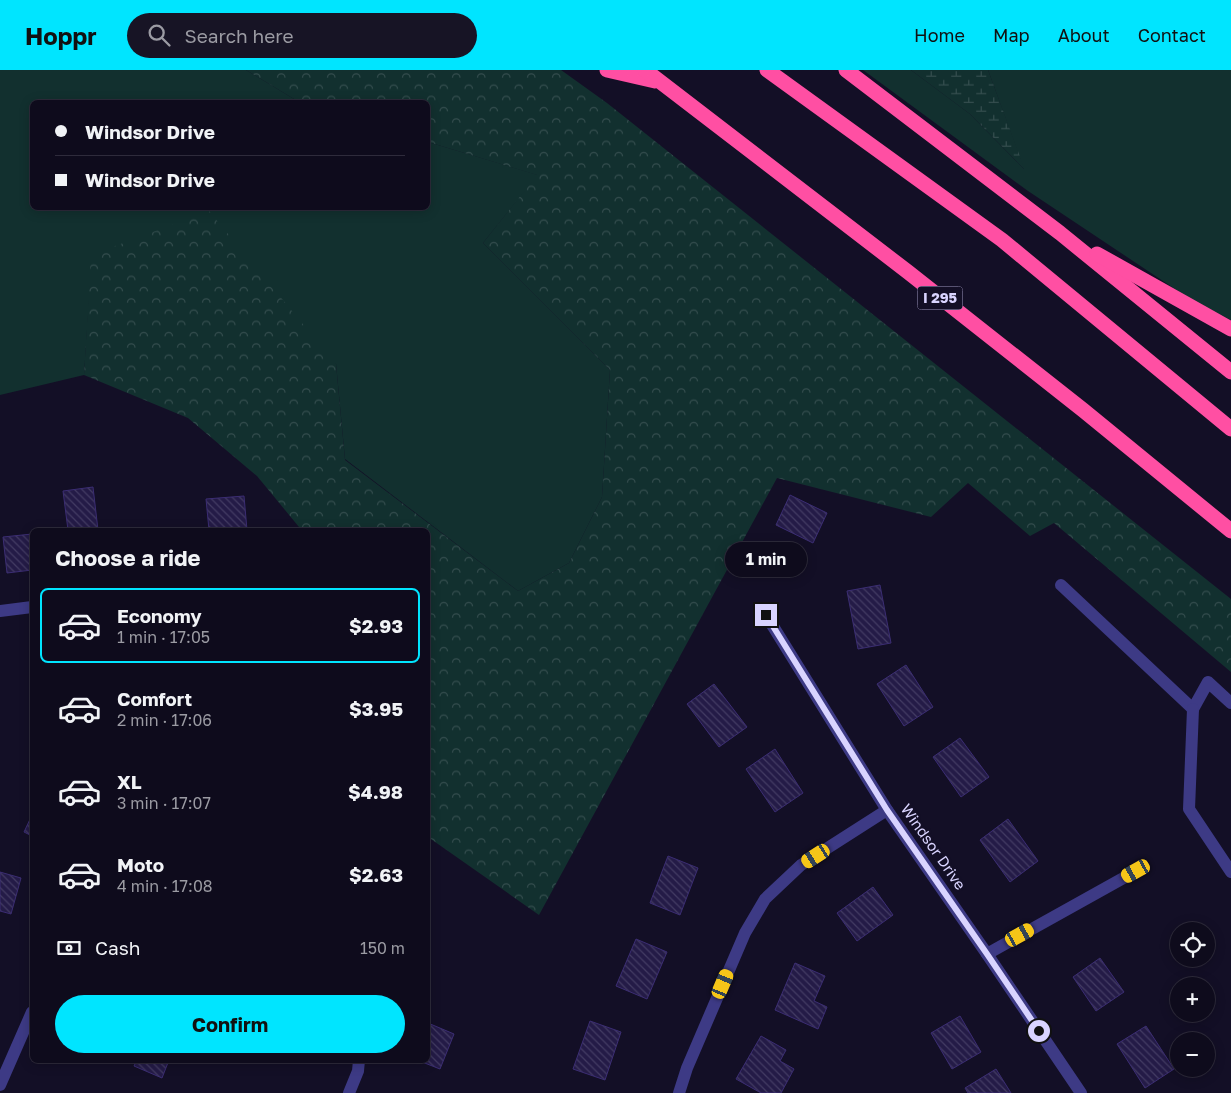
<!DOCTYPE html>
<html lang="en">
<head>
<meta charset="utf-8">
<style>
  body { margin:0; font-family:"Golos Text",sans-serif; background:#171425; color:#f1f3f6; height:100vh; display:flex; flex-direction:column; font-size:19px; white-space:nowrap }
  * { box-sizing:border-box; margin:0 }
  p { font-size:16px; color:#9b9ba3 }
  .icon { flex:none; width:28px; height:28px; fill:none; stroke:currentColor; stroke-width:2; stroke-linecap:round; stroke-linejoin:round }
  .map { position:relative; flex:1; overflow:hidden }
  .panel { position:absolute; left:30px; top:458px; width:400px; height:535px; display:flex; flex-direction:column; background:#0e0b1c; border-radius:8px; box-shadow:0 2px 12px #0003,0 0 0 1px #2e2b3b }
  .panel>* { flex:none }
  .top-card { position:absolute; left:30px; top:30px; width:400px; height:110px; border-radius:8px; box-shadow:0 2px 12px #0003,0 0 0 1px #2e2b3b; display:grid; align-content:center; height:110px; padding:0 25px; background:#0e0b1c }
  .fabs { position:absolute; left:1170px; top:852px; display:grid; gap:10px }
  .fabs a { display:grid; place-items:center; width:45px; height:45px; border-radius:50%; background:#0e0b1c; box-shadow:0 2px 12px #0003,0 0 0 1px #2e2b3b; font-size:25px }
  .end { position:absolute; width:22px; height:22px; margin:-11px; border:6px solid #d9d4ff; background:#111; box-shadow:0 0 0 2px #111 }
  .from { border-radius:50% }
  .bubble { position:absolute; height:35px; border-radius:18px; background:#0e0b1c; box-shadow:0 2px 12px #0003,0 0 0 1px #2e2b3b; font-size:16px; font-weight:700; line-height:35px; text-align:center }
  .car { position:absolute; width:15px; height:30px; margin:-15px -8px; border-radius:6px; box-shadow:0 0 4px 1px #0007; background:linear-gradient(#f5c518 24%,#345 0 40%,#f5c518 0 76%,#345 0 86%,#f5c518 0) }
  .top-card b { display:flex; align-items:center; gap:18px; height:48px; font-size:19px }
  .top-card b+b { border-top:1px solid #2e2b3b }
  .top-card i { width:12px; height:12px; background:#f1f3f6 }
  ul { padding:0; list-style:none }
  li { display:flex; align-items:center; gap:15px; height:75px; margin:0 10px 8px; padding:0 15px; border:2px solid transparent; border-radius:8px }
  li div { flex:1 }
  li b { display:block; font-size:19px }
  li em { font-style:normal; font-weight:700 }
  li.current { border-color:#00e5ff }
  li>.icon { width:45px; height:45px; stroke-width:1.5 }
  h2 { padding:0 25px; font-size:22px; line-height:60px }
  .pay { display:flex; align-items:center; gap:12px; height:55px; padding:0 25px; font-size:19px }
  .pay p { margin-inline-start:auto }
  .cta { display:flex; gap:10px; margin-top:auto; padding:10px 25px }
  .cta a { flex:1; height:58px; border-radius:30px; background:#00e5ff; color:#111; font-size:20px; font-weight:700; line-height:58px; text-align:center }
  header { display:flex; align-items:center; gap:30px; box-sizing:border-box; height:70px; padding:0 25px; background:#00e5ff; color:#111 }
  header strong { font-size:24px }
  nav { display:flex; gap:28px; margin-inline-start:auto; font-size:18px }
  .search { width:350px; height:45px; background:#171425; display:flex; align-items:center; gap:12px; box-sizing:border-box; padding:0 18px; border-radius:28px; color:#9b9ba3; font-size:19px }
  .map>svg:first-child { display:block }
  .green { fill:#12302f }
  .forest { fill:url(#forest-crowns) }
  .wetland { fill:url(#wetland-marsh) }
  .building { fill:url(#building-back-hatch); stroke:#3b2d73 }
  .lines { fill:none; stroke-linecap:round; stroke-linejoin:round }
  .service { stroke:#3d3a85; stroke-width:12 }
  .minor { stroke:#3d3a85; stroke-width:12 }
  .motorway { stroke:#ff4fa3; stroke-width:15 }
  .route { stroke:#d9d4ff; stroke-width:6 }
  .labels { text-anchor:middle; stroke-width:5; stroke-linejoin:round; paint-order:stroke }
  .shield { fill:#130f26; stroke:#9e99be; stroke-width:1 }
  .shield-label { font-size:14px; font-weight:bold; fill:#d9d4ff }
  .street-label { font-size:15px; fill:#d9d4ff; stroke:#130f26 }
</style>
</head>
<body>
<header>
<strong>Hoppr</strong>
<div class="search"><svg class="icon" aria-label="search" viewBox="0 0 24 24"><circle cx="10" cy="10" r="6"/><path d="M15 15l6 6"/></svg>Search here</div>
<nav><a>Home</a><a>Map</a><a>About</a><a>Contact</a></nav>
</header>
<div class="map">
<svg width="1231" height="1023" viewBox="0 0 1231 1023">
  <defs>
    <pattern id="forest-crowns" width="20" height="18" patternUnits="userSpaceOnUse" patternTransform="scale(1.25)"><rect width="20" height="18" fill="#12302f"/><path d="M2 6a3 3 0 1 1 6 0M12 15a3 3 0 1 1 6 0" fill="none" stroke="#344d4e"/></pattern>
    <pattern id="wetland-marsh" width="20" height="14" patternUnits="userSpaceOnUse" patternTransform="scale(1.25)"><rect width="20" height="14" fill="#12302f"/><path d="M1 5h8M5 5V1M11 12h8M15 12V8" fill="none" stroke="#344d4e"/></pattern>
    <pattern id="building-back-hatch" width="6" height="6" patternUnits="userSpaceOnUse" patternTransform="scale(1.25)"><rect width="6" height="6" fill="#241b47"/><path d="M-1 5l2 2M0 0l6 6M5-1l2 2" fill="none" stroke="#433b63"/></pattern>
  </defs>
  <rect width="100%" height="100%" fill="#130f26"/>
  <g class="green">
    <polygon points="0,0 246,0 299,32 32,32 32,138 428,138 428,72 538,105 483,173 610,300 602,427 569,493 518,521 345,389 336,294 92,185 84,305 0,325"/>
    <polygon points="863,0 911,0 970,44 1024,99 988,0 1231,0 1231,250 1190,229 1028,121"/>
  </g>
  <polygon class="forest" points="246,0 561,0 607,33 1231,529 1231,602 1054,453 1030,466 968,413 931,447 777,408 539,845 428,767 428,460 297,460 299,457 257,406 188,348 84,305 91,185 209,141 336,294 345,390 518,521 569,493 602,427 610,300 483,173 537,105 428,72 428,32 299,32"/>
  <polygon class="wetland" points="911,0 988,0 1025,100 970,44"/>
  <g class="building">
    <polygon points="93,417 98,460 68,460 63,421"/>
    <polygon points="790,425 827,443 813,473 776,455"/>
    <polygon points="244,426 247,460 209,460 206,429"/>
    <polygon points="32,464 32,500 7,503 3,467"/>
    <polygon points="880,515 891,573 858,579 847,521"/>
    <polygon points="906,595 933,637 904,656 877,614"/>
    <polygon points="714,614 747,657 719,677 687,634"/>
    <polygon points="960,668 989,707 961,727 933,687"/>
    <polygon points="775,679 803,723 775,742 746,699"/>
    <polygon points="32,745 32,766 24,762"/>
    <polygon points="1008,749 1038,791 1010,812 980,770"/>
    <polygon points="668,786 698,798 680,845 650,833"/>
    <polygon points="0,802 21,808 11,844 0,841"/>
    <polygon points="873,817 893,845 857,871 837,843"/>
    <polygon points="636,869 667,882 647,929 616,916"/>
    <polygon points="1100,888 1124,922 1096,941 1073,907"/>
    <polygon points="795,893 825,906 814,931 827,937 818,959 775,940"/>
    <polygon points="960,946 981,982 952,999 931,963"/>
    <polygon points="590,951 621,962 605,1010 573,999"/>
    <polygon points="428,953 454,964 440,999 417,990 428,990"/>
    <polygon points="1146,956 1174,999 1145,1018 1117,974"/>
    <polygon points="761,966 786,980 780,991 794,999 781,1023 761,1023 736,1009"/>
    <polygon points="137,990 169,990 162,1008 134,996"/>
    <polygon points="996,999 1011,1023 968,1023 965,1018"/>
  </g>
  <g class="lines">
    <g class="service">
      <polyline points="1061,515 1193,639 1208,612 1231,633"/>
      <polyline points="1193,639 1189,739 1231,802"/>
      <polyline points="349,1023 358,1001 359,990"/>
    </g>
    <g class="minor">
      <polyline points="0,541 32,537"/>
      <polyline points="766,545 887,740 987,884 1081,1023"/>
      <polyline points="987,884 1136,801"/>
      <polyline points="0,1015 32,942"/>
      <polyline points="679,1023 687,998 745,863 765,829 801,795 887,740"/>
    </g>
    <g class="motorway">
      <polyline points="607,0 655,11"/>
      <polyline points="645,0 908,202 1083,340 1231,461"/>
      <polyline points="767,0 1002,170 1231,359"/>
      <polyline points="846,0 1060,163 1231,302"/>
      <polyline points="1097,184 1231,259"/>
    </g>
  </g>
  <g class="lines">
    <polyline class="route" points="766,545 887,740 987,884 1039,961"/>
  </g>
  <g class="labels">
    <rect class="shield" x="917.5" y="216.5" width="45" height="23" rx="4"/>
    <g class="shield-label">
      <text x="940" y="233">I 295</text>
    </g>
    <g class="street-label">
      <text transform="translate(933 777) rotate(55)" y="5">Windsor Drive</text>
    </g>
  </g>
</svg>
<div class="fabs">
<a><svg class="icon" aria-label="locate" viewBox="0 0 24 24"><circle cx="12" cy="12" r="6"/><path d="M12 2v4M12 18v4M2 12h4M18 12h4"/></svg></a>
<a>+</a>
<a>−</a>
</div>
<i class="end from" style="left:1039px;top:961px"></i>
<i class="end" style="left:766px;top:545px"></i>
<div class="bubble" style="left:725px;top:472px;width:82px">1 min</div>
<i class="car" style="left:816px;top:786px;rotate:237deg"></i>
<i class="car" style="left:1136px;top:801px;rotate:241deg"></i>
<i class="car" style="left:1020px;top:865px;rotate:61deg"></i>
<i class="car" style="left:723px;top:914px;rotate:23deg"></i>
<div class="top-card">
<b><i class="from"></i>Windsor Drive</b>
<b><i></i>Windsor Drive</b>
</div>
<section class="panel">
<h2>Choose a ride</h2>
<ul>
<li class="current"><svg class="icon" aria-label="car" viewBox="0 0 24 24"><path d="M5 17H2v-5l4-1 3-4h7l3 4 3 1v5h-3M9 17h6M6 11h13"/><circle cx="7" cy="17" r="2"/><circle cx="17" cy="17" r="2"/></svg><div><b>Economy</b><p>1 min · 17:05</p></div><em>$2.93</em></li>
<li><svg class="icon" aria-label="car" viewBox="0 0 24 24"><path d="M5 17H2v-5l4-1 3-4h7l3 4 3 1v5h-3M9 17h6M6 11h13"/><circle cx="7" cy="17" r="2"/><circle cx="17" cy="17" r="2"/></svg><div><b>Comfort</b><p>2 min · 17:06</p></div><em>$3.95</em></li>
<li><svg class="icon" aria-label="car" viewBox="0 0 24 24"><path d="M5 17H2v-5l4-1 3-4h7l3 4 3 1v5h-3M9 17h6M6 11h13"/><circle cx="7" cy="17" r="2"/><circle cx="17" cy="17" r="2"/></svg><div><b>XL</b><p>3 min · 17:07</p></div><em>$4.98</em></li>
<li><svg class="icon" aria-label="car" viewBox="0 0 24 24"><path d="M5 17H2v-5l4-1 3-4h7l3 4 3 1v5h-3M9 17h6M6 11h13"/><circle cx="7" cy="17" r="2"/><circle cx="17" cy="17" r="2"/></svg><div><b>Moto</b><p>4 min · 17:08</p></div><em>$2.63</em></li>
</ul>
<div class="pay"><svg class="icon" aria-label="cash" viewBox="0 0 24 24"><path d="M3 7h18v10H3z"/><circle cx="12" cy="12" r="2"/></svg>Cash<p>150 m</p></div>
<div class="cta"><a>Confirm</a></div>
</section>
</div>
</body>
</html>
